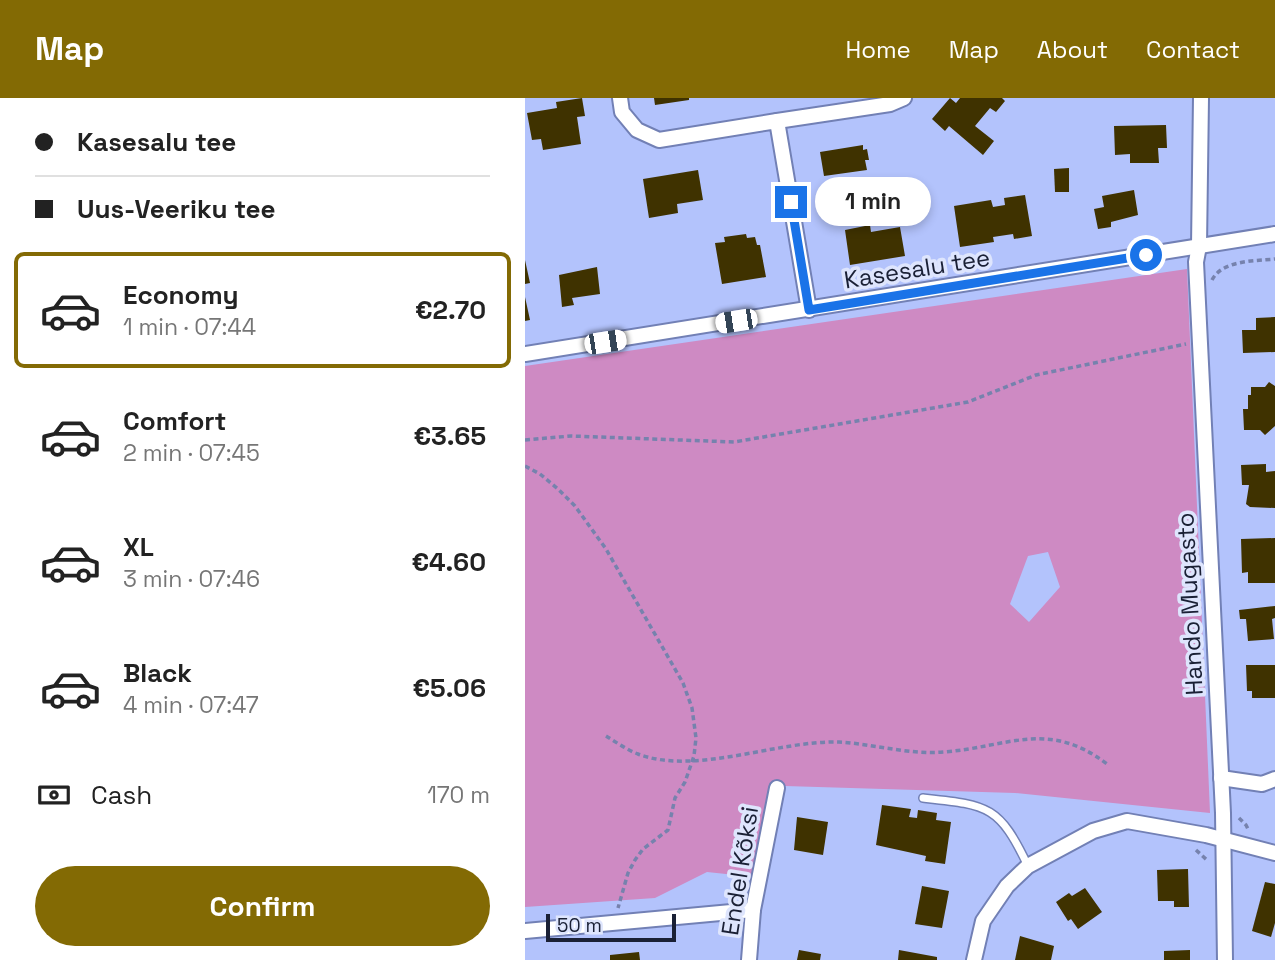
<!DOCTYPE html>
<html lang="en">
<head>
<meta charset="utf-8">
<style>
  body { margin:0; font-family:"Space Grotesk",sans-serif; background:#f6f6f6; color:#222; height:100vh; display:flex; flex-direction:column; font-size:26px; white-space:nowrap }
  * { box-sizing:border-box; margin:0 }
  p { font-size:23px; color:#767676 }
  .icon { flex:none; width:38px; height:38px; fill:none; stroke:currentColor; stroke-width:2; stroke-linecap:round; stroke-linejoin:round }
  .map { position:relative; flex:1; overflow:hidden }
  .panel { display:flex; flex-direction:column; background:#fff; width:525px }
  .panel>* { flex:none }
  .hud { display:grid; align-content:center; height:154px; padding:0 35px; background:#fff }
  .scale { position:absolute; left:21px; bottom:18px; width:130px; box-sizing:border-box; padding-left:7px; border:4px solid #1a2035; border-top:0; font-size:19px; line-height:24px; white-space:nowrap; color:#1a2035; -webkit-text-stroke:5px #dee5fd; paint-order:stroke }
  .end { position:absolute; width:32px; height:32px; margin:-16px; border:9px solid #1a73e8; background:#fff; box-shadow:0 0 0 4px #fff }
  .from { border-radius:50% }
  .bubble { position:absolute; height:49px; border-radius:24px; background:#fff; box-shadow:0 4px 10px #0003; font-size:23px; font-weight:600; line-height:49px; text-align:center }
  .car { position:absolute; width:21px; height:42px; margin:-21px -10px; border-radius:9px; box-shadow:0 0 5px 2px #0007; background:linear-gradient(#fff 24%,#345 0 40%,#fff 0 76%,#345 0 86%,#fff 0) }
  .hud b { display:flex; align-items:center; gap:24px; height:66px; font-size:26px }
  .hud b+b { border-top:2px solid #e0e0e0 }
  .hud i { width:18px; height:18px; background:#222 }
  ul { padding:0; list-style:none }
  li { display:flex; align-items:center; gap:21px; height:116px; margin:0 14px 10px; padding:0 21px; border:4px solid transparent; border-radius:10px }
  li div { flex:1 }
  li b { display:block; font-size:26px }
  li em { font-style:normal; font-weight:600 }
  li.active { border-color:#836a04 }
  li>.icon { width:63px; height:63px; stroke-width:1.5 }
  .pay { display:flex; align-items:center; gap:18px; height:77px; padding:0 35px; font-size:26px }
  .pay p { margin-inline-start:auto }
  .primary-button { display:flex; gap:14px; margin-top:auto; padding:14px 35px }
  .primary-button a { flex:1; height:80px; border-radius:42px; background:#836a04; color:#fff; font-size:28px; font-weight:600; line-height:80px; text-align:center }
  header { display:flex; align-items:center; gap:42px; box-sizing:border-box; height:98px; padding:0 35px; background:#836a04; color:#fff }
  header strong { font-size:33px }
  nav { display:flex; gap:38px; margin-inline-start:auto; font-size:24px }
  main { display:flex; flex:1; min-height:0 }
  .map>svg:first-child { display:block }
  .green { fill:#ce8ac3; fill-rule:evenodd }
  .building { fill:#3f3200 }
  .lines { fill:none; stroke-linecap:round; stroke-linejoin:round }
  .lane-casing { stroke:#7280b5; stroke-width:10 }
  .street-casing { stroke:#7280b5; stroke-width:18 }
  .path { stroke:#7682ad; stroke-width:3.5; stroke-dasharray:5 3.5; stroke-linecap:butt }
  .lane { stroke:#fff; stroke-width:7 }
  .street { stroke:#fff; stroke-width:14 }
  .route { stroke:#1a73e8; stroke-width:9 }
  .labels { text-anchor:middle; stroke-width:7; stroke-linejoin:round; paint-order:stroke }
  .street-label { font-size:24px; fill:#1a2035; stroke:#dee5fd }
</style>
</head>
<body>
<header>
<strong>Map</strong>
<nav><a>Home</a><a>Map</a><a>About</a><a>Contact</a></nav>
</header>
<main>
<section class="panel">
<div class="hud">
<b><i class="from"></i>Kasesalu tee</b>
<b><i></i>Uus-Veeriku tee</b>
</div>
<ul>
<li class="active"><svg class="icon" aria-label="car" viewBox="0 0 24 24"><path d="M5 17H2v-5l4-1 3-4h7l3 4 3 1v5h-3M9 17h6M6 11h13"/><circle cx="7" cy="17" r="2"/><circle cx="17" cy="17" r="2"/></svg><div><b>Economy</b><p>1 min · 07:44</p></div><em>€2.70</em></li>
<li><svg class="icon" aria-label="car" viewBox="0 0 24 24"><path d="M5 17H2v-5l4-1 3-4h7l3 4 3 1v5h-3M9 17h6M6 11h13"/><circle cx="7" cy="17" r="2"/><circle cx="17" cy="17" r="2"/></svg><div><b>Comfort</b><p>2 min · 07:45</p></div><em>€3.65</em></li>
<li><svg class="icon" aria-label="car" viewBox="0 0 24 24"><path d="M5 17H2v-5l4-1 3-4h7l3 4 3 1v5h-3M9 17h6M6 11h13"/><circle cx="7" cy="17" r="2"/><circle cx="17" cy="17" r="2"/></svg><div><b>XL</b><p>3 min · 07:46</p></div><em>€4.60</em></li>
<li><svg class="icon" aria-label="car" viewBox="0 0 24 24"><path d="M5 17H2v-5l4-1 3-4h7l3 4 3 1v5h-3M9 17h6M6 11h13"/><circle cx="7" cy="17" r="2"/><circle cx="17" cy="17" r="2"/></svg><div><b>Black</b><p>4 min · 07:47</p></div><em>€5.06</em></li>
</ul>
<div class="pay"><svg class="icon" aria-label="cash" viewBox="0 0 24 24"><path d="M3 7h18v10H3z"/><circle cx="12" cy="12" r="2"/></svg>Cash<p>170 m</p></div>
<div class="primary-button"><a>Confirm</a></div>
</section>
<div class="map">
<svg width="750" height="862" viewBox="0 0 750 862">
  <rect width="100%" height="100%" fill="#b3c3fc"/>
  <path class="green" d="M662,171L685,715L490,695L260,688L239,780L182,774L130,800L0,809V268ZM523,454L535,489L504,524L485,506L503,458Z"/>
  <g class="building">
    <polygon points="57,0 60,18 52,19 56,46 18,52 16,41 7,42 2,15 32,10 31,4"/>
    <polygon points="129,0 164,0 164,2 130,7"/>
    <polygon points="425,0 431,5 435,0 477,0 480,3 471,14 465,10 450,28 469,43 458,57 424,28 420,33 407,21"/>
    <polygon points="641,27 642,50 633,50 634,65 605,65 605,56 590,57 589,28"/>
    <polygon points="338,47 338,52 342,51 344,62 340,62 342,72 299,78 295,54"/>
    <polygon points="544,70 544,94 530,94 529,71"/>
    <polygon points="173,72 178,102 152,106 153,115 124,120 118,81"/>
    <polygon points="609,92 613,117 586,124 586,129 573,131 569,111 579,109 577,98"/>
    <polygon points="500,97 507,138 489,141 488,136 468,139 469,144 435,149 429,108 466,102 468,109 480,107 479,100"/>
    <polygon points="345,127 346,134 375,129 380,158 325,167 320,132"/>
    <polygon points="221,136 222,140 230,139 232,147 235,147 241,179 197,186 190,145 200,144 199,139"/>
    <polygon points="0,162 5,185 0,186"/>
    <polygon points="72,169 75,196 47,200 49,207 37,209 34,177"/>
    <polygon points="0,199 5,222 0,223"/>
    <polygon points="750,219 750,254 718,255 717,232 731,232 731,220"/>
    <polygon points="744,284 750,288 750,328 740,337 735,332 719,332 718,311 723,311 723,297 726,297 726,289 740,289"/>
    <polygon points="741,366 741,374 750,373 750,410 725,409 721,406 724,387 717,387 716,367"/>
    <polygon points="750,440 750,485 723,485 723,474 717,475 716,441"/>
    <polygon points="750,508 750,520 747,521 749,541 723,543 721,521 715,521 714,512"/>
    <polygon points="721,567 750,567 750,600 727,600 727,593 722,593"/>
    <polygon points="357,707 386,711 384,719 392,720 393,712 412,715 411,722 426,724 420,766 400,763 401,758 351,747"/>
    <polygon points="272,719 303,724 298,757 269,752"/>
    <polygon points="663,771 664,809 649,809 649,803 633,803 632,772"/>
    <polygon points="740,784 750,786 750,825 746,839 727,833"/>
    <polygon points="397,788 424,793 417,830 390,826"/>
    <polygon points="560,790 577,814 553,831 546,821 543,823 531,804 544,795 547,798"/>
    <polygon points="495,838 529,848 526,862 490,862"/>
    <polygon points="274,852 296,856 295,862 272,862"/>
    <polygon points="374,852 412,859 412,862 373,862"/>
    <polygon points="665,852 665,862 639,862 639,853"/>
    <polygon points="114,854 115,862 85,862 85,857"/>
  </g>
  <g class="lines">
    <g class="lane-casing">
      <path id="lane" d="M398,700C463,707 474,707 503,768"/>
    </g>
    <g class="street-casing">
      <g id="street">
        <polyline points="95,0 97,14 112,32 134,42 252,23 284,212"/>
        <polyline points="676,0 674,148 671,164 698,715 700,862"/>
        <polyline points="252,23 365,6 379,0"/>
        <polyline points="0,256 750,136"/>
        <polyline points="696,680 737,686 750,681"/>
        <polyline points="0,833 228,812"/>
        <polyline points="224,862 228,812 252,690"/>
        <polyline points="449,862 458,823 482,788 503,768 568,733 602,723 681,737 750,755"/>
      </g>
    </g>
    <g class="path">
      <path d="M687,182C697,162 730,163 750,161"/>
      <polyline points="0,342 46,338 209,344 443,304 511,277 661,246"/>
      <polyline points="0,368 15,376 33,391 50,408 81,451 158,585 167,610 171,640 169,658 160,684 150,700 143,732 118,751 110,762 103,775 93,810"/>
      <path d="M81,638C91,644 102,652 113,656C170,678 253,642 314,644C349,646 383,657 419,654C483,649 523,621 582,666"/>
      <polyline points="714,720 721,727 724,733"/>
      <polyline points="671,752 683,763"/>
    </g>
    <use href="#lane" class="lane"/>
    <use href="#street" class="street"/>
  </g>
  <g class="lines">
    <polyline class="route" points="266,104 284,212 621,157"/>
  </g>
  <g class="labels">
    <g class="street-label">
      <text transform="translate(392 171) rotate(-9)" y="8">Kasesalu tee</text>
      <text transform="translate(665 506) rotate(-93)" y="8">Hando Mugasto</text>
      <text transform="translate(215 773) rotate(-81)" y="8">Endel Kõksi</text>
    </g>
  </g>
</svg>
<div class="scale">50 m</div>
<i class="end from" style="left:621px;top:157px"></i>
<i class="end" style="left:266px;top:104px"></i>
<div class="bubble" style="left:290px;top:79px;width:116px">1 min</div>
<i class="car" style="left:211px;top:223px;rotate:261deg"></i>
<i class="car" style="left:80px;top:244px;rotate:81deg"></i>
</div>
</main>
</body>
</html>
